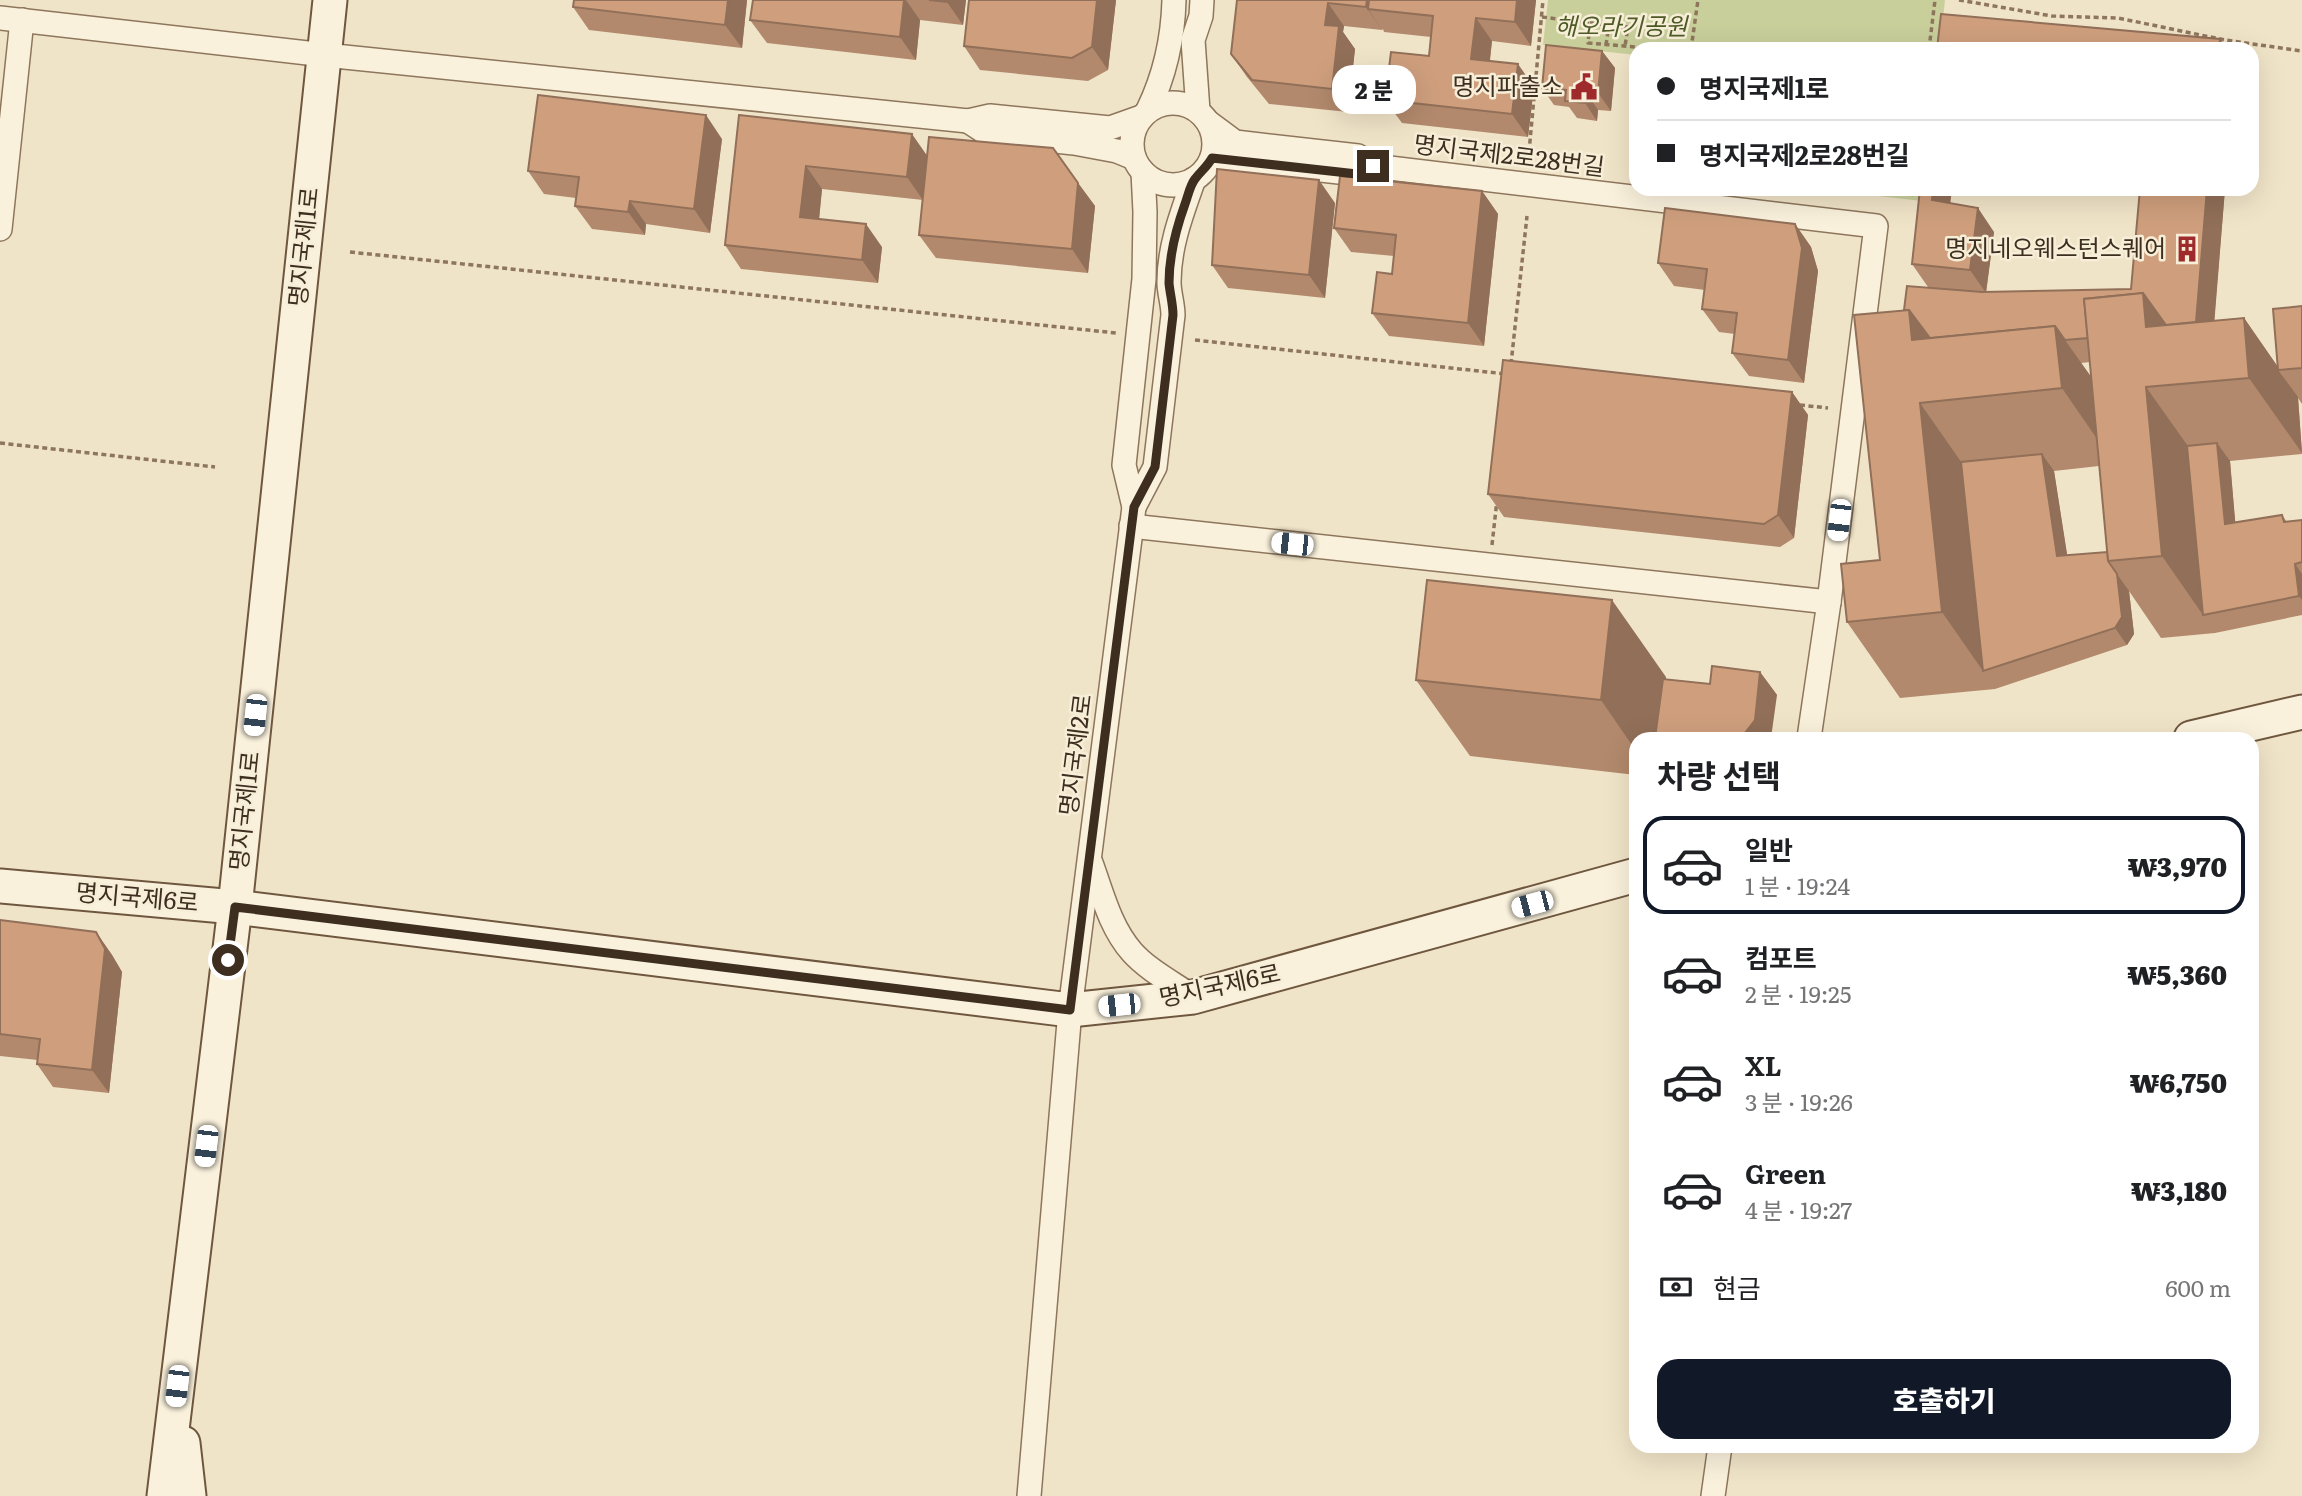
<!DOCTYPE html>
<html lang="ko">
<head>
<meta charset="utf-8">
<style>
  body { margin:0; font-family:Literata,"Noto Sans KR",serif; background:#f6f6f6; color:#202124; height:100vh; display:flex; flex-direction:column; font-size:26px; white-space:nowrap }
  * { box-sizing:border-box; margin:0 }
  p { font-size:23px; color:#757577 }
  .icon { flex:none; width:38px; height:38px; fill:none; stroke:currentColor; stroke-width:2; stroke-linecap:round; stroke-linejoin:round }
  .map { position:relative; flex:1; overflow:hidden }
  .panel { position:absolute; left:1629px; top:732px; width:630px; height:721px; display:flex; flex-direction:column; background:#fff; border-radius:21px; box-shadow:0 7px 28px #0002 }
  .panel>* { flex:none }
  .guide { position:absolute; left:1629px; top:42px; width:630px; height:154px; border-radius:21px; box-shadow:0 7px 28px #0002; display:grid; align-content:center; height:154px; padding:0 28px; background:#fff }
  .end { position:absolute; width:32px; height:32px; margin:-16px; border:9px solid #3d2e20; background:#fff; box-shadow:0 0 0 4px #fff }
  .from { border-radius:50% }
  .bubble { position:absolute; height:49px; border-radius:21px; background:#fff; box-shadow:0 7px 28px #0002; font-size:23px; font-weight:800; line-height:49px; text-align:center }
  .car { position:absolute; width:21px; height:42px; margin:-21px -10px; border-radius:9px; box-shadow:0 0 5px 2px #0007; background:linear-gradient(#fff 24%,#345 0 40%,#fff 0 76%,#345 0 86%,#fff 0) }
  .guide b { display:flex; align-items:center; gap:24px; height:66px; font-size:26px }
  .guide b+b { border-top:2px solid #e0e0e0 }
  .guide i { width:18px; height:18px; background:#202124 }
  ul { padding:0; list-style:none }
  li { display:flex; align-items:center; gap:21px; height:98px; margin:0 14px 10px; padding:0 14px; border:4px solid transparent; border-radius:21px }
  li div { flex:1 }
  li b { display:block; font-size:26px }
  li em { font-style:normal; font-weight:800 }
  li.selected { border-color:#111827 }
  li>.icon { width:63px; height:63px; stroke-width:1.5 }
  h2 { padding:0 28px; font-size:32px; line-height:84px }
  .pay { display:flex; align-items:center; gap:18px; height:77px; padding:0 28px; font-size:26px }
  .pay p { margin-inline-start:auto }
  .action { display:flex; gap:14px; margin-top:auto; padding:14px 28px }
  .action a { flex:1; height:80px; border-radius:21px; background:#111827; color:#fff; font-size:28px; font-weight:800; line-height:80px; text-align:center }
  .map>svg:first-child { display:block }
  .green { fill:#c9cf9b }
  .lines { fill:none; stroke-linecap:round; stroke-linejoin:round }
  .street-casing { stroke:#8d765c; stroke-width:26 }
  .secondary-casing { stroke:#6f573f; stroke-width:37 }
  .path { stroke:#8d765c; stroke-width:3.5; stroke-dasharray:5 3.5; stroke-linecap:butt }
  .street { stroke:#faf1dc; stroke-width:23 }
  .secondary { stroke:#faf1dc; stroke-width:33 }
  .wall { fill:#b2896c; fill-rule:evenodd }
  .shaded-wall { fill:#916f58 }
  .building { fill:#cf9f7d; stroke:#916f58; stroke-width:2 }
  .route { stroke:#3d2e20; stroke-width:9 }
  .labels { text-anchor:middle; stroke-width:5; stroke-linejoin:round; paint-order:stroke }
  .park-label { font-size:24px; font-style:italic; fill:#4d5a26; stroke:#f7eed8 }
  .poi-label { font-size:24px; fill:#3d2e20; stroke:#f7eed8; text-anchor:end }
  .street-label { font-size:24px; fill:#3d2e20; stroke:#f7eed8 }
</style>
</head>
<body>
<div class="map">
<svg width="2302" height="1496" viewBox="0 0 2302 1496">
  <rect width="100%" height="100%" fill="#f0e4c8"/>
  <g class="green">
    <polygon points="1548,0 1945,0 1940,49 1636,49 1636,55 1543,45"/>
    <polygon points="1816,189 1924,189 1922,201"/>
  </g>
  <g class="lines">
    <g class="street-casing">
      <g id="street">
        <polyline points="0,18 325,55 968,121"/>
        <circle cx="1173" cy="144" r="41"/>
        <path d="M1148,110C1165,75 1173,39 1174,0"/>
        <polyline points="1198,111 1193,40 1201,16 1202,0"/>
        <polyline points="1208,122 1235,142 1358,156 1373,166 1357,174 1212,158"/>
        <polyline points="1134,158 1117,151 1074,143 988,134 968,121 990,116 1110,128 1141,117"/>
        <polyline points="1373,166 1876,226 1829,602 1809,738"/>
        <path d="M1143,172L1145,212L1144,279L1124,465L1134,507L1155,467L1173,315C1173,304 1169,293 1169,282C1169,246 1182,213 1194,179"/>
        <polyline points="0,229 22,20"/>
        <polyline points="1131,526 1829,602"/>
        <path d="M1091,863C1102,893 1110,927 1132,952C1148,970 1173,983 1193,997"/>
        <polyline points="1029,1496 1070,1010 1134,507"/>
        <polyline points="1713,1496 1720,1446"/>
      </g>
    </g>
    <g class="secondary-casing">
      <g id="secondary">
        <polyline points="2191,738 2302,712"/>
        <polyline points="0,886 235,907 1070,1010 1193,997 1636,875"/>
        <polyline points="183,1443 189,1496"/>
        <polyline points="164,1496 235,907 330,0"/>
      </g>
    </g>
    <g class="path">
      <polyline points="1959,0 2052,16 2118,18 2225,40 2302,51"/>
      <polyline points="1542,17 1590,23 1588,43 1659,49"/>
      <polyline points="1590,23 1628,27 1625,46"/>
      <polyline points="1606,45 1609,25"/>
      <polyline points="1691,49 1698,0"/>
      <polyline points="1929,49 1935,0"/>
      <polyline points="1529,152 1543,0"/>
      <polyline points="1911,196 1912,189"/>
      <polyline points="350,252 1116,333"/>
      <polyline points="1195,340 1506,374"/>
      <polyline points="1511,364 1527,216"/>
      <polyline points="1800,405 1828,408"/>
      <polyline points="0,443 215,467"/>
      <polyline points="1492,545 1497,500"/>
    </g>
    <use href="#street" class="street"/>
    <use href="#secondary" class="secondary"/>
  </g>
  <g class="wall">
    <polygon points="747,0 742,48 589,30 573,7"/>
    <polygon points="753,0 966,0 963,25 920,20 916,60 767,43 750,20"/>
    <polygon points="1116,0 1108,70 1088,81 980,70 964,46"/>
    <polygon points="1237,0 1536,0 1531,46 1492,41 1490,61 1534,87 1528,137 1402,123 1385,100 1429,56 1431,37 1384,32 1383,29 1382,30 1344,26 1343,32 1355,49 1348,112 1269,104 1247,77 1231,54"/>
    <polygon points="1602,51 1615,68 1611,111 1598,110 1597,121 1577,118 1569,107 1554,105 1542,88"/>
    <polygon points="739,115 927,156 1078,183 1095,206 1088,273 936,258 919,235 923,200 822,189 819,219 882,247 878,283 741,269 725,245"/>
    <polygon points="722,139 710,233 646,224 645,235 592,229 575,206 576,198 544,194 528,171"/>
    <polygon points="1954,189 1997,189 1996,194"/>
    <path d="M2225,189L2214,321L2244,318L2278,367L2302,306V404L2298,398L2302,454L2230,461L2235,522L2282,515L2287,522L2302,520V615L2215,633L2161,638L2129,591L2134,634L2127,645L1995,689L1900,698L1847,622L1880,560L1904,310L1928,287L1912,264L1950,204L1994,232L1986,292L2131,289ZM2090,362L2091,377L2081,363ZM2099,466L2107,552L2067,555L2054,471Z"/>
    <polygon points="1482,191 1498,214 1484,346 1389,336 1372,313 1392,274 1394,256 1351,252 1334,228"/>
    <polygon points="1335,203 1325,298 1228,288 1212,265"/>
    <polygon points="1795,224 1811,247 1818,271 1804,383 1749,376 1732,353 1735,334 1719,332 1702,309 1705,290 1674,286 1658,263"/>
    <polygon points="1792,392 1808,415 1794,538 1780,547 1504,517 1488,494"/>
    <polygon points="1760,672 1777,695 1636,738 1636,775 1470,756 1416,680 1666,677 1665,679 1710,684"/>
    <polygon points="0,920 96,932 112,955 122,972 109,1093 53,1087 37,1064 38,1060 0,1056"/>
  </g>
  <g class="shaded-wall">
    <polygon points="728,0 747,0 742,48 725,25"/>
    <polygon points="904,0 906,0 920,20 916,60 900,37"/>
    <polygon points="947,0 966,0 963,25 947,2"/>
    <polygon points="1097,0 1116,0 1108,70 1092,47"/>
    <polygon points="1367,0 1386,0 1368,9 1382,30 1366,7"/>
    <polygon points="1517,0 1536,0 1531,46 1515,22"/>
    <polygon points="1328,3 1344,26 1343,32 1355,49 1348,112 1332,89 1325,25"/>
    <polygon points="1476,18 1492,41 1487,82 1471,59"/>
    <polygon points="2220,39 2227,49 2219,49"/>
    <polygon points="1602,51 1615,68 1611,111 1598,93"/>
    <polygon points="1518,64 1534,87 1528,137 1512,114"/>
    <polygon points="1586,92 1598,110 1597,121 1585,103"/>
    <polygon points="706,115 722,139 710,233 694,209"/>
    <polygon points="912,134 928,157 923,200 907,177"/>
    <polygon points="806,166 822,189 817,240 800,217"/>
    <polygon points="1319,180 1335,203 1325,298 1309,275"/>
    <polygon points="1078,183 1095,206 1088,273 1072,249"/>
    <polygon points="1933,189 1952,189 1948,223 1932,200"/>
    <polygon points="2207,189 2225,189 2212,351 2196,328"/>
    <polygon points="1482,191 1498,214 1484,346 1468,323"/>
    <polygon points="630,201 646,224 645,235 628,212"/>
    <polygon points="1978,208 1994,232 1986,293 1970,270"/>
    <polygon points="866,224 882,247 878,283 862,260"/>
    <polygon points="1795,224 1811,247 1818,271 1804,383 1788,360"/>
    <polygon points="2143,293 2197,370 2146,327"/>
    <polygon points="1909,310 1963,386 1912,340"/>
    <polygon points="2244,318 2280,370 2278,370 2298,397 2302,453 2249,378"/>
    <polygon points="2055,326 2109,402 2115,465 2062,388"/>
    <polygon points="2146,387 2200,463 2203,615 2162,556"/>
    <polygon points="1792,392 1808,415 1794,538 1778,515"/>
    <polygon points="1920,403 1973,479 1983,671 1942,612"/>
    <polygon points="2217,443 2230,461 2237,542 2225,524"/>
    <polygon points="2042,454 2054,471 2070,573 2057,556"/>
    <polygon points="2295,564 2302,574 2302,600 2299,596"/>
    <polygon points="2117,574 2129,591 2134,634 2127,645 2115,628"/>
    <polygon points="1612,600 1666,677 1659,738 1636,738 1636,751 1601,700"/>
    <polygon points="1760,672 1777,695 1771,738 1741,738"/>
    <polygon points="96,932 112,955 122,972 109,1093 92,1070"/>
  </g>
  <g class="building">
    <polygon points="574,0 728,0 725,25 573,7"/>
    <polygon points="753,0 904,0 900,37 750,20"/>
    <polygon points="929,0 947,0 947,2"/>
    <polygon points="969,0 1097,0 1092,47 1072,58 964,46"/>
    <polygon points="1237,0 1367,0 1366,7 1328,3 1325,25 1339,26 1332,89 1252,80 1231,54"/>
    <polygon points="1369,0 1517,0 1515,22 1476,18 1471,59 1518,64 1512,114 1385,100 1391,52 1429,56 1433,16 1368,9"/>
    <polygon points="1941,14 2220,39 2219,49 1937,49"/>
    <polygon points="1546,45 1602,51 1598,93 1586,92 1585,103 1565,101 1566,90 1542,88"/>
    <polygon points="538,95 706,115 694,209 630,201 628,212 575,206 579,177 528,171"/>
    <polygon points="739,115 912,134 907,177 806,166 800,217 866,224 862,260 725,245"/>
    <polygon points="929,137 1053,148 1078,183 1072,249 919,235"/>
    <polygon points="1217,169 1319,180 1309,275 1212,265"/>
    <polygon points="1340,176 1482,191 1468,323 1372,313 1377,272 1392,274 1396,235 1334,228"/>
    <polygon points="1920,189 1933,189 1932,200 1978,208 1970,270 1912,264"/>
    <polygon points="2140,189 2207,189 2196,322 2166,325 2143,293 2084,299 2088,338 2065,340 2055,326 1930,338 1909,310 1904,310 1907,286 1982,292 2131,289"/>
    <polygon points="1665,208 1795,224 1802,248 1788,360 1732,353 1737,313 1702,309 1707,269 1658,263"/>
    <polygon points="2143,293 2146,327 2244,318 2249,378 2146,387 2162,556 2108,561 2084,299"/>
    <polygon points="2302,306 2302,368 2278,370 2273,309"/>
    <polygon points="1909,310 1912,340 2055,326 2062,388 1920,403 1942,612 1847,622 1841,564 1880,560 1854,315"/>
    <polygon points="1503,360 1792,392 1778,515 1764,524 1488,494"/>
    <polygon points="2217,443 2225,524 2282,515 2284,522 2302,520 2302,562 2295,564 2299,596 2203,615 2187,446"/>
    <polygon points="2042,454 2057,556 2107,552 2108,561 2117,574 2122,617 2115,628 1983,671 1961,462"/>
    <polygon points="1427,580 1612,600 1601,700 1416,680"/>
    <polygon points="1712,666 1760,672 1755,720 1741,738 1655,738 1663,679 1710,684"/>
    <polygon points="0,920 96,932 105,949 92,1070 37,1064 40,1039 0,1034"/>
  </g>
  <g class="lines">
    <path class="route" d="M228,960L235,907L1070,1010L1134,507L1155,467L1173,315C1173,304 1170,294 1169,283C1169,256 1176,229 1185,204C1188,196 1190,185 1195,179C1201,171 1207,167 1212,158L1357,174L1373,166"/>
  </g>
  <defs>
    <g id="civic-bare" transform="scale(2.1)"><path d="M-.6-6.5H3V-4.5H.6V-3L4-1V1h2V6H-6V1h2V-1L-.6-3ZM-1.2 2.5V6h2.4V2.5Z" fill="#9e2a2b" stroke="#f7eed8" stroke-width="2.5" paint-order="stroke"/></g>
    <g id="building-bare" transform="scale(2.1)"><path d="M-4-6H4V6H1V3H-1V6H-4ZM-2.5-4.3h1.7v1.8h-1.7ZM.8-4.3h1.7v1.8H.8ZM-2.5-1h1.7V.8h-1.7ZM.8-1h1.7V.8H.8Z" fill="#9e2a2b" stroke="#f7eed8" stroke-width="2.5" paint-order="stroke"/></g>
  </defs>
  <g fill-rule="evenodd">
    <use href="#civic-bare" x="1584" y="87"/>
    <use href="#building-bare" x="2187" y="249"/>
  </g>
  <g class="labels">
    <g class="park-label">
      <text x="1621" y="35">해오라기공원</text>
    </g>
    <g class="poi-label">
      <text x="1563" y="95">명지파출소</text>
      <text x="2166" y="257">명지네오웨스턴스퀘어</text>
    </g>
    <g class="street-label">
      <text transform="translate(1509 156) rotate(7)" y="8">명지국제2로28번길</text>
      <text transform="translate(304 247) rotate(-84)" y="8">명지국제1로</text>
      <text transform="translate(1076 755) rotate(-83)" y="8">명지국제2로</text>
      <text transform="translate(245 811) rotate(-84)" y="8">명지국제1로</text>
      <text transform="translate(137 898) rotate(5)" y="8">명지국제6로</text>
      <text transform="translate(1220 986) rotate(-12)" y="8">명지국제6로</text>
    </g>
  </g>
</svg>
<i class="end from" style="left:228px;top:960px"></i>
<i class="end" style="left:1373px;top:166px"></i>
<div class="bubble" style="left:1332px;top:65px;width:84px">2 분</div>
<i class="car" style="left:1839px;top:520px;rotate:187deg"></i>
<i class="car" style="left:1292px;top:544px;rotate:276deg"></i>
<i class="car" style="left:255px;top:715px;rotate:186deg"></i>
<i class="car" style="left:1532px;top:904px;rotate:255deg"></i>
<i class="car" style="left:1119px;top:1005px;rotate:264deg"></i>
<i class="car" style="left:206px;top:1146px;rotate:187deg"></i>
<i class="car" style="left:177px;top:1386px;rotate:187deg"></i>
<div class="guide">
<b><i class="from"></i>명지국제1로</b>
<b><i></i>명지국제2로28번길</b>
</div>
<section class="panel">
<h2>차량 선택</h2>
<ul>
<li class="selected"><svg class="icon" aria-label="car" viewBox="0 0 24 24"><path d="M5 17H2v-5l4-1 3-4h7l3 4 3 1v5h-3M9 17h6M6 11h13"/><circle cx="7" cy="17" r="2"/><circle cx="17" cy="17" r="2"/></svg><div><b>일반</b><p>1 분 · 19:24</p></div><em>₩3,970</em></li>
<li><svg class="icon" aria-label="car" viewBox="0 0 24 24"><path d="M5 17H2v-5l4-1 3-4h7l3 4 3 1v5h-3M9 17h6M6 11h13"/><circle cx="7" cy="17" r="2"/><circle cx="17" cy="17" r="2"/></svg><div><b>컴포트</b><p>2 분 · 19:25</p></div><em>₩5,360</em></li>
<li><svg class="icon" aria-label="car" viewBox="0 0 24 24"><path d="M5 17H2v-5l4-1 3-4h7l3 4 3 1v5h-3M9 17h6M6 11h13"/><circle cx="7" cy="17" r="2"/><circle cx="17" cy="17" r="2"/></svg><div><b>XL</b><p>3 분 · 19:26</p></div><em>₩6,750</em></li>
<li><svg class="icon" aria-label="car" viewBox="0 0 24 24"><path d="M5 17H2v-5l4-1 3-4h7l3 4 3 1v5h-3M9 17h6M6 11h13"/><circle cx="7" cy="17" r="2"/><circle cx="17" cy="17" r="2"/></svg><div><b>Green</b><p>4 분 · 19:27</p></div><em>₩3,180</em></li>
</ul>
<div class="pay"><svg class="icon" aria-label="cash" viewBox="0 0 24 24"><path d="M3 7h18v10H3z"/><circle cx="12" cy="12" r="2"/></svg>현금<p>600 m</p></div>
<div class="action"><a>호출하기</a></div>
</section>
</div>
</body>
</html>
